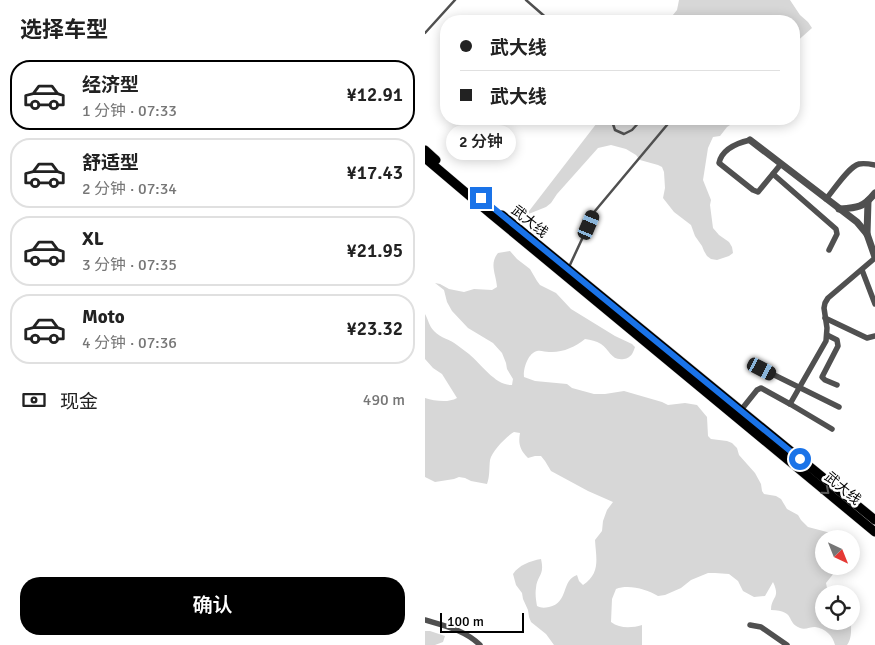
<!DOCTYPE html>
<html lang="zh">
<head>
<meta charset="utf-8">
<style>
  body { margin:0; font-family:Signika,"Noto Sans SC",sans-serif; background:#f2f2f2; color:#222; height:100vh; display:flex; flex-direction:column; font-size:19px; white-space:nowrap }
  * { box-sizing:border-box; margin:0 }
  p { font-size:16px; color:#767676 }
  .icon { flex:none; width:28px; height:28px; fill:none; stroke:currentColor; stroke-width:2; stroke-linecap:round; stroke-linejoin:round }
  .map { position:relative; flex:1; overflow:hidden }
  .details { display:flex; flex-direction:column; background:#fff; width:425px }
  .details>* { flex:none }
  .hud { position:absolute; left:15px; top:15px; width:360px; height:110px; border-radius:20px; box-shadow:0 2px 12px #0003; display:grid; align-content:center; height:110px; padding:0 20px; background:#fff }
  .needle { width:32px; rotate:137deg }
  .buttons { position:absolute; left:390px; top:530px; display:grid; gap:10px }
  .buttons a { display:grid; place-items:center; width:45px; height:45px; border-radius:50%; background:#fff; box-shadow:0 2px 12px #0003; font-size:25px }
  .scale { position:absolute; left:15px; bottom:12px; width:84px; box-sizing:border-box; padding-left:5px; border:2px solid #000; border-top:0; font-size:14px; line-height:18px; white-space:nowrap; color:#000; -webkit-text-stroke:4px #fff; paint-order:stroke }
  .end { position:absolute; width:22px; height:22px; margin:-11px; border:6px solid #1a73e8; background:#fff; box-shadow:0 0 0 2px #fff }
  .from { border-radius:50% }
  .bubble { position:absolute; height:35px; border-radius:18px; background:#fff; box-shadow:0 2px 12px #0003; font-size:16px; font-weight:600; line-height:35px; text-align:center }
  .car { position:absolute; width:15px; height:30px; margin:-15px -8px; border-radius:6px; box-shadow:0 0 4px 1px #0007; background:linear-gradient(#222 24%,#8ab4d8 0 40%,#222 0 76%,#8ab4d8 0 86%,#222 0) }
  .hud b { display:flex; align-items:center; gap:18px; height:48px; font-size:19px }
  .hud b+b { border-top:1px solid #e0e0e0 }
  .hud i { width:12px; height:12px; background:#222 }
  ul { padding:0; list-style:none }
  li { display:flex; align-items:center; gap:15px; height:70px; margin:0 10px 8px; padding:0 10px; border:2px solid #e0e0e0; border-radius:20px }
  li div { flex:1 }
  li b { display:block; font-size:19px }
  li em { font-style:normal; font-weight:600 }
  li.selected { border-color:#000 }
  li>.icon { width:45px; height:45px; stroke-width:1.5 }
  h2 { padding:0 20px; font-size:22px; line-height:60px }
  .pay { display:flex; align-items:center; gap:12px; height:55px; padding:0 20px; font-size:19px }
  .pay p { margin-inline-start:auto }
  .cta { display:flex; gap:10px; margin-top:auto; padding:10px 20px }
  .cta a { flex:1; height:58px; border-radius:20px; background:#000; color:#fff; font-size:20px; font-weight:600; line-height:58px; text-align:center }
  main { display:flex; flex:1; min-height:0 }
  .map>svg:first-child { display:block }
  .green { fill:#d7d7d7 }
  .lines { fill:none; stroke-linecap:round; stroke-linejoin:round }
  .trunk-casing { stroke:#dbdbdb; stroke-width:10 }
  .service { stroke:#505050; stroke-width:2.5 }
  .minor { stroke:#505050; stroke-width:5.5 }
  .tertiary { stroke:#505050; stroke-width:7 }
  .trunk { stroke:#000; stroke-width:9 }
  .oneway { stroke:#595959 }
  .route { stroke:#1a73e8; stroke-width:6 }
  .labels { text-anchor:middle; stroke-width:5; stroke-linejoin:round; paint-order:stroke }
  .street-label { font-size:14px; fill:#000; stroke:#fff }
</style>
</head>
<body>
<main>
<section class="details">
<h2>选择车型</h2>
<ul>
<li class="selected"><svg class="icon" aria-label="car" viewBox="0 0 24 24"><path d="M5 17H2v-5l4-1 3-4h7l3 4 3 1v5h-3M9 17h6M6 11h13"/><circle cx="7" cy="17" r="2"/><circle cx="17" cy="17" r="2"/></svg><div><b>经济型</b><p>1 分钟 · 07:33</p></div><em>¥12.91</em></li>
<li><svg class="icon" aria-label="car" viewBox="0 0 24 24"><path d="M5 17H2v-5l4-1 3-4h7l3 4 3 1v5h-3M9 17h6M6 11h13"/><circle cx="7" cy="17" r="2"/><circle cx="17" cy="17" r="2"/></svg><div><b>舒适型</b><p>2 分钟 · 07:34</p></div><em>¥17.43</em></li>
<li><svg class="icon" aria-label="car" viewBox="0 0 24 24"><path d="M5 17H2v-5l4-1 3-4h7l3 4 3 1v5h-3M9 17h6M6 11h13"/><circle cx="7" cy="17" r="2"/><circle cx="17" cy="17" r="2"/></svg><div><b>XL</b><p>3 分钟 · 07:35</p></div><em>¥21.95</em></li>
<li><svg class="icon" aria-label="car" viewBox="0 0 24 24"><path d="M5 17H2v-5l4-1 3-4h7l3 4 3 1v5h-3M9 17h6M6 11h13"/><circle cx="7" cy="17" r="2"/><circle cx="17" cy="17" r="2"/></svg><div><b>Moto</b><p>4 分钟 · 07:36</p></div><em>¥23.32</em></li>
</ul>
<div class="pay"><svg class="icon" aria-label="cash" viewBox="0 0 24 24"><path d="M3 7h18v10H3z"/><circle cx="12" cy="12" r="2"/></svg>现金<p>490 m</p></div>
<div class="cta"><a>确认</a></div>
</section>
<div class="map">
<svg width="450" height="645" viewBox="0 0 450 645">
  <rect width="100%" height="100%" fill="#fff"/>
  <g class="green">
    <polygon points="254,0 365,0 375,15 383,22 387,28 369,44 369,21 243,21 252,10"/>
    <polygon points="175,119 314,119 302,127 295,136 288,137 283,148 278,180 286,200 285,205 288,228 294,235 304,242 307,247 308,253 304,256 292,260 286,259 282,256 279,251 277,246 270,236 266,225 249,212 238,198 240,188 239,172 237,167 233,165 215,160 211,155 201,149 186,145 173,148 132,194 126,203 121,207 101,215"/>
    <path d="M85,251L92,259L105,269L112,281L115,285L131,293L146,309L190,336L207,344L210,347C208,353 206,358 199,359C186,361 185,350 176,344C171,341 166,340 160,339C150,347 137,353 124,352C120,352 116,350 112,351C103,353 98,369 99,377L110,381L142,384L147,388L169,394H180L199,391L237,402L243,405L260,403L272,405L282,417L283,436L286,439L302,441L307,443L312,448L314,455L330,473L336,484L337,491L339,494L351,496L356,499L362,509L373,515L376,520L383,527L402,532H419L426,539H399V566H411L409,573L401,583L402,588L404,594H399V621H426C426,630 427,638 422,645H410C408,636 400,628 390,627C385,627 380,630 375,628C360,622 372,611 346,610C346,596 356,599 348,582L340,596L329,597L318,591L313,581L304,574L290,573H283L266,580L256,588L240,595L233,596C222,589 203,584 191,589L187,599L186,622C195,629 207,628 217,625V645H129L121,634L106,622L104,617L103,610L98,599L97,593L91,585L88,574C94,565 105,561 116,559C120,576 112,575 111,588C110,594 111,600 112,606C116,608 119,608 124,607C144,603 136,580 152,575L154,581L158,585C176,573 171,558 170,540L177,531L178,521L182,510L188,502L163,491L126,471L120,461L116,456H110L103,458C95,450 93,444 95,433L89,432C82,436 67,451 65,460C64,468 65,476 62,484L46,481L40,478L34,477L29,479L10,482L0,477V398C10,401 23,403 32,398L17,374L8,368L0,359V314C3,319 4,326 9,331C15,338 25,339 32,345C36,348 40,351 44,354C56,364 71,386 87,385L88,379L82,369L81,363L77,353L68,343L43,328L27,311L22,302L19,290L10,283L15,284L24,289L39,292L49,289L67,290L72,287C71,274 64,264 73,253Z"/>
    <polygon points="0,631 5,631 20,636 18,642 10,645 0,645"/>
  </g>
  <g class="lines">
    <g class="trunk-casing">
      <g id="trunk">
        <polyline points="0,150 11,160"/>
        <polyline points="0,158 66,214 450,532"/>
        <polyline points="77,215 450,520"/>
      </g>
    </g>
    <g class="service">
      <polyline points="101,0 125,21"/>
      <polyline points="0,33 30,0"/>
      <polyline points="188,119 188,124 190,130 199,134 207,130 217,119"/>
      <polyline points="144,267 170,211 247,119"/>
    </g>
    <g class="minor">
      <path d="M325,140C312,143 297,149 294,163L328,190L333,192L356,164"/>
      <polyline points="348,174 411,229 412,234 404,250"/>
      <path d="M401,199C409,190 423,167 434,164C439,163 445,164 450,165"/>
      <polyline points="437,270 450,304"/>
      <polyline points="400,318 442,338 450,336"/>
      <polyline points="402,335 412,340 413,346 397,377 400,380 412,385"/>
      <polyline points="337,369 414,407"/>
      <polyline points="365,404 401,341 402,328 399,308 400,303 403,298 450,258"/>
      <polyline points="316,410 332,390 336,388 365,404 407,429"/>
      <path d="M0,620C20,626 40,630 55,645"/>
      <polyline points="325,625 336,627 362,645"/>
    </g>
    <g class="tertiary">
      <polyline points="325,140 432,222 442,234 450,257"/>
      <path d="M414,209C432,208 438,208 450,193"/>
      <polyline points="442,234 443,201"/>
    </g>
    <use href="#trunk" class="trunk"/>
  </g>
  <defs><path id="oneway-chevron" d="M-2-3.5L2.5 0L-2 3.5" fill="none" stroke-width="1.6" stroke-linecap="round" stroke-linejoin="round" transform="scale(1.25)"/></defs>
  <use class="oneway" href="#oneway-chevron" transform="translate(401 491) rotate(40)"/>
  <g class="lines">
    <polyline class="route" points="56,198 375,459"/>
  </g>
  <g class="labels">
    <g class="street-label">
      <text transform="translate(105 221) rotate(39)" y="5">武大线</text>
      <text transform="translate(418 488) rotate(40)" y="5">武大线</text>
    </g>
  </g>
</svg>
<div class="buttons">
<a><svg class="needle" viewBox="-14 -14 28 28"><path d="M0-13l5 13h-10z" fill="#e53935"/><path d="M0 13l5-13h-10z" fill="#767676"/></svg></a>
<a><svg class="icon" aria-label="locate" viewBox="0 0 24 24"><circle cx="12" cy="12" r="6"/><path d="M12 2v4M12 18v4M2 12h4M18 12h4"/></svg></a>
</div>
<div class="scale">100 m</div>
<i class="end from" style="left:375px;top:459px"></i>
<i class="end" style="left:56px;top:198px"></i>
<div class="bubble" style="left:21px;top:125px;width:70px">2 分钟</div>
<i class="car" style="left:164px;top:225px;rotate:23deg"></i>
<i class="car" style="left:337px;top:369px;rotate:117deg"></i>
<div class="hud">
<b><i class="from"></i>武大线</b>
<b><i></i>武大线</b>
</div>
</div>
</main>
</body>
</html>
